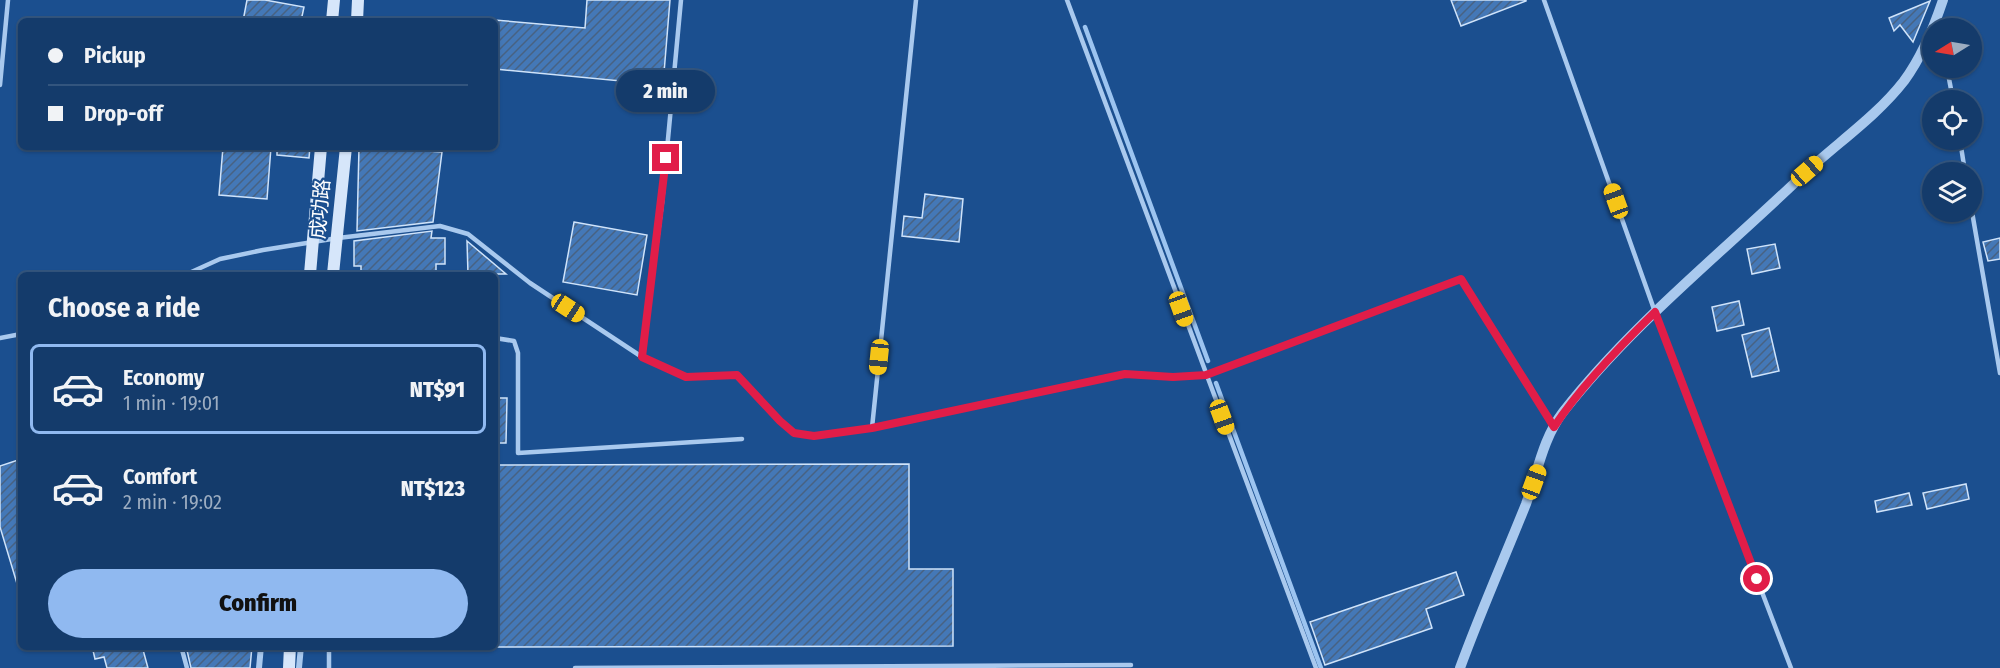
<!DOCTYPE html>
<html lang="en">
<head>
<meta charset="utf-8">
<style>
  body { margin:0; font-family:"Fira Sans Condensed","Noto Sans TC",sans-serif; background:#1d4271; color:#f1f3f6; height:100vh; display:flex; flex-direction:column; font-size:22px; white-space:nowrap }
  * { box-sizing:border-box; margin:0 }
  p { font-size:20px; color:#9dadc1 }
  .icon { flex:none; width:33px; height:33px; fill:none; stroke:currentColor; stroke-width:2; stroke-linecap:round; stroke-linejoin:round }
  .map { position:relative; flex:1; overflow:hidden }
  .sheet { position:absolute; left:18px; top:272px; width:480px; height:378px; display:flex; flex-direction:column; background:#143b6b; border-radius:9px; box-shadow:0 2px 4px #0004,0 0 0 2px #33557e }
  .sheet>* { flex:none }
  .guide { position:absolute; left:18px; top:18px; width:480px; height:132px; border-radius:9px; box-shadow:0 2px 4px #0004,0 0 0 2px #33557e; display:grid; align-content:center; height:132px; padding:0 30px; background:#143b6b }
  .needle { width:39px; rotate:259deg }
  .fabs { position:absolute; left:1922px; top:18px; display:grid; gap:12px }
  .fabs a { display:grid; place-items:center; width:60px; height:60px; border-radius:50%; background:#143b6b; box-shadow:0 2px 4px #0004,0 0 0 2px #33557e; font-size:30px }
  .end { position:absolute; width:27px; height:27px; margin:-14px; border:8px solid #e11d48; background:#fff; box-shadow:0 0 0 3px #fff }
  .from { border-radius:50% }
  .bubble { position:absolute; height:42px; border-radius:21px; background:#143b6b; box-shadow:0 2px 4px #0004,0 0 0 2px #33557e; font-size:20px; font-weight:800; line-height:42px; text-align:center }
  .car { position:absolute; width:18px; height:36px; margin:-18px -9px; border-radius:8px; box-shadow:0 0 4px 2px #0007; background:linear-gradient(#f5c518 24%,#345 0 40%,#f5c518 0 76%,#345 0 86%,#f5c518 0) }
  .guide b { display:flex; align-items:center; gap:21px; height:57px; font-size:22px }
  .guide b+b { border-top:2px solid #33557e }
  .guide i { width:15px; height:15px; background:#f1f3f6 }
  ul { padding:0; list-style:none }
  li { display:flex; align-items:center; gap:18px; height:90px; margin:0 12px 9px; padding:0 18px; border:3px solid transparent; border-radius:9px }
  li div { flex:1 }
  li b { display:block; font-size:22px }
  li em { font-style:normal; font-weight:800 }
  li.selected { border-color:#90b9f0 }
  li>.icon { width:54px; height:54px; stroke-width:1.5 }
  h2 { padding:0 30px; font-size:27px; line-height:72px }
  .button { display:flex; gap:12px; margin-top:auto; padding:12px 30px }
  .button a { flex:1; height:69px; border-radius:36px; background:#90b9f0; color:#111; font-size:24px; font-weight:800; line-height:69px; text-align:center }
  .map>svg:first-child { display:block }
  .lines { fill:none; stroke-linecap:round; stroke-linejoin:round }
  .stream { stroke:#9cc4f0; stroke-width:4.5 }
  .building { fill:url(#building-hatch); stroke:#cfe3fa; stroke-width:1.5 }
  .service { stroke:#a9c9ee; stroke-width:4.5 }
  .minor { stroke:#a9c9ee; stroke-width:6 }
  .tertiary { stroke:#a9c9ee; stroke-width:10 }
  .secondary { stroke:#d6e6fa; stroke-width:12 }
  .route { stroke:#e11d48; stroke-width:8 }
  .labels { text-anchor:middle; stroke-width:4.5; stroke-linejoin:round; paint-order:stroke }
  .street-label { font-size:20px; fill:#fff; stroke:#1b4f8f }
</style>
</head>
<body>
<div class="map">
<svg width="2000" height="668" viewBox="0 0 2000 668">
  <defs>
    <pattern id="building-hatch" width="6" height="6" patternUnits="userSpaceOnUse" patternTransform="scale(1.5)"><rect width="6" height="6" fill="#4478b7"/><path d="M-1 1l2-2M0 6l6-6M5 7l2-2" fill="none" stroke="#486282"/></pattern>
  </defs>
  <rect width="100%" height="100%" fill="#1b4f8f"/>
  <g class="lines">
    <g class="stream">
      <polyline points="1085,27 1208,361"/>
      <polyline points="1216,383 1321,668"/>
    </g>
  </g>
  <g class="building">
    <polygon points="247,0 265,0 304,7 301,21 243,21"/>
    <polygon points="587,0 670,0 663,85 495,69 495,20 585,28"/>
    <polygon points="1451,0 1526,0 1526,1 1461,26"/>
    <polygon points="1930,1 1913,42 1900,25 1894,31 1889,18"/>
    <polygon points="223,147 271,147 267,199 219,195"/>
    <polygon points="277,147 310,147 309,158 277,155"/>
    <polygon points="359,147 442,152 433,222 357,231"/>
    <polygon points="925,194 963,199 959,242 902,236 904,216 922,218"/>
    <polygon points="574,222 647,235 637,295 563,282"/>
    <polygon points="432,231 431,238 445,238 445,264 436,264 436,274 361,274 361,266 354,266 354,241"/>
    <polygon points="2000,238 2000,259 1988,261 1983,242"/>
    <polygon points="467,241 506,274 468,274"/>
    <polygon points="1775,244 1780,268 1752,274 1747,249"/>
    <polygon points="1739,301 1744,325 1717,331 1712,307"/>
    <polygon points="1769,328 1779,371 1752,377 1742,335"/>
    <polygon points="495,398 507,398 506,443 495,443"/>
    <polygon points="21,459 21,587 18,587 0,527 0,466"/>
    <polygon points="909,464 909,569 953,569 953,646 495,647 495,465"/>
    <polygon points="1966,484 1969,499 1927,509 1923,493"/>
    <polygon points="1909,493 1912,505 1877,512 1875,501"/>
    <polygon points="1456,572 1464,595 1426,609 1432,628 1325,665 1310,622"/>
    <polygon points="92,646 142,646 148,668 107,668 104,657 95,659"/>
    <polygon points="186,646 252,646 250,668 191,668"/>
  </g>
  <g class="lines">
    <g class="service">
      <polyline points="1067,0 1316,668"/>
      <polyline points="1544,0 1655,312 1791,668"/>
      <polyline points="1947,68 1953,100"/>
      <polyline points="0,85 8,0"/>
      <polyline points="1960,140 1965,172"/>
      <polyline points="1971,206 2000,373"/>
      <polyline points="187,274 220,259 263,250 338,238 440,226 468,234 530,283 642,357 686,377 737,375 780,421 794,433 814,436 872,428 1125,374 1173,377 1206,375 1461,279 1552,425"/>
      <polyline points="0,338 21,334"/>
      <polyline points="495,338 514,341 518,353 518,453 742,439"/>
      <polyline points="642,357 662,203 681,0"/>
      <polyline points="872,428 916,0"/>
      <polyline points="181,646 187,668"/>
      <polyline points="329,668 329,646"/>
      <polyline points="575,668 1131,665"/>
    </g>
    <g class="minor">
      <polyline points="259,668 261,646"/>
      <polyline points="299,668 301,646"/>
    </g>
    <path class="tertiary" d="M1460,668C1480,613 1504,559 1526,504C1537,474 1543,438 1563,412C1633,323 1723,252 1804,174C1837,143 1876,117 1904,81C1921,58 1934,27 1943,0"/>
    <g class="secondary">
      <polyline points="332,21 334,0"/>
      <polyline points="357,21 358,0"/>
      <polyline points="310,274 321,147"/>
      <polyline points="333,274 346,147"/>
      <polyline points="289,668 290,646"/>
    </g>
  </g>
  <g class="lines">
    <path class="route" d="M666,158L642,357L686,377L737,375L780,421L794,433L814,436L872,428L1125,374L1173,377L1206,375L1461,279L1554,427C1581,386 1620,346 1655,312L1757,579"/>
  </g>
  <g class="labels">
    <g class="street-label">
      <text transform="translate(320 209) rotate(-85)" y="7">成功路</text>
    </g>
  </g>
</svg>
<div class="fabs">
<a><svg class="needle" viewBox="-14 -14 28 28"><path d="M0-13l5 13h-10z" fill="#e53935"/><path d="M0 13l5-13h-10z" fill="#9dadc1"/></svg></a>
<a><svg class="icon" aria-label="locate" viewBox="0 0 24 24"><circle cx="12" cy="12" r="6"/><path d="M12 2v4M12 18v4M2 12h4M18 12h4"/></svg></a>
<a><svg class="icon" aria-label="layers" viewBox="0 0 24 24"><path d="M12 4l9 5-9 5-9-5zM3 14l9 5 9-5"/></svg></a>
</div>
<i class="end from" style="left:1757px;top:579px"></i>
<i class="end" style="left:666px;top:158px"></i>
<div class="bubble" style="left:616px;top:70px;width:99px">2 min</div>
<i class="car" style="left:1807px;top:171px;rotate:49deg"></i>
<i class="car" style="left:1616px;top:201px;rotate:340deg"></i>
<i class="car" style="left:568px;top:308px;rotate:123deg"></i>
<i class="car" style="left:1181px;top:309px;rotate:160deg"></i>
<i class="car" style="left:879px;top:357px;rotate:186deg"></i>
<i class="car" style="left:1222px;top:417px;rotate:160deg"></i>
<i class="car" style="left:1534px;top:482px;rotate:20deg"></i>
<div class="guide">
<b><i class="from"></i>Pickup</b>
<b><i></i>Drop-off</b>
</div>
<section class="sheet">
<h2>Choose a ride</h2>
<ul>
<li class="selected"><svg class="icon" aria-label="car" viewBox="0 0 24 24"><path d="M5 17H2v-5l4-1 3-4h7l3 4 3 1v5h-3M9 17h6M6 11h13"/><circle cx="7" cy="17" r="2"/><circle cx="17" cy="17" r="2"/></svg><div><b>Economy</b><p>1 min · 19:01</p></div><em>NT$91</em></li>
<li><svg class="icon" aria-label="car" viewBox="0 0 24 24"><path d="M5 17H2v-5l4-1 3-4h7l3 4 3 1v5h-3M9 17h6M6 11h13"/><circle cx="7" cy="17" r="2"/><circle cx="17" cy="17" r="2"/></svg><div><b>Comfort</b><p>2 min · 19:02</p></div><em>NT$123</em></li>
</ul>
<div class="button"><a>Confirm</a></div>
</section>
</div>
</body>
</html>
